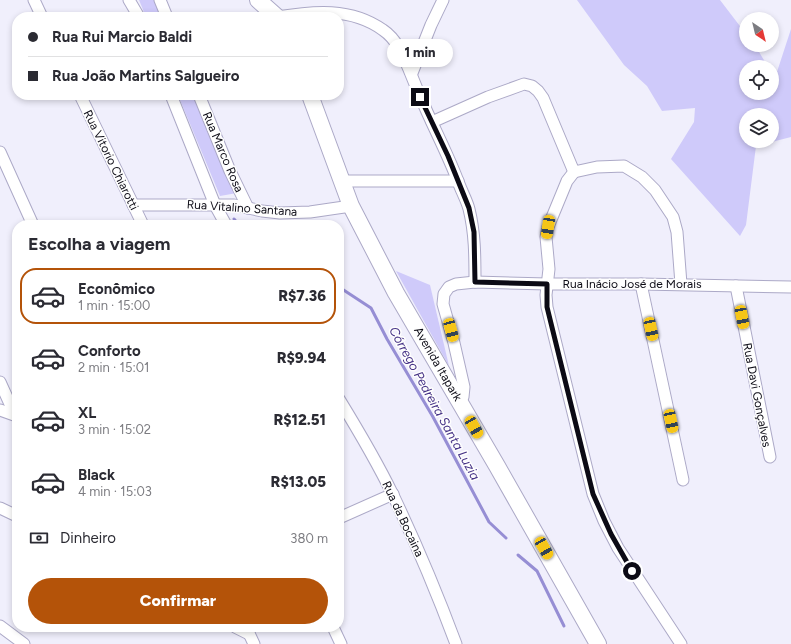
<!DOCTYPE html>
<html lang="pt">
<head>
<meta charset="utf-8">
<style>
  body { margin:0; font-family:Figtree,sans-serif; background:#f2f2f3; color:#2b2b33; height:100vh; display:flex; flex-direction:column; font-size:15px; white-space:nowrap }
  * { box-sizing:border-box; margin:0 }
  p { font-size:13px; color:#7c7c81 }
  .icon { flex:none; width:22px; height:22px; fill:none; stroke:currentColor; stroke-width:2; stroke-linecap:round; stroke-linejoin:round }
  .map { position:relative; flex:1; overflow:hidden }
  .details { position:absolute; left:12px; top:220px; width:332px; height:412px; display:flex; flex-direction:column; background:#fff; border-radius:16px; box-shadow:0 2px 6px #0003 }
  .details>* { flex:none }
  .top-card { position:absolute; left:12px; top:12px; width:332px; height:88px; border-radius:16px; box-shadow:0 2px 6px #0003; display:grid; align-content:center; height:88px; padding:0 16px; background:#fff }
  .needle { width:26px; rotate:145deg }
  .controls { position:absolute; left:739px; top:12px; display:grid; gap:8px }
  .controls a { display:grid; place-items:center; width:40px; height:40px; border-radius:50%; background:#fff; box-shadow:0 2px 6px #0003; font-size:20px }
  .end { position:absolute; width:18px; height:18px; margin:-9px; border:5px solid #0c0b15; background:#fff; box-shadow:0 0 0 2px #fff }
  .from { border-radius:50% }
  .bubble { position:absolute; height:28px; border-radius:14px; background:#fff; box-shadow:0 2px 6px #0003; font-size:13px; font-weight:800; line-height:28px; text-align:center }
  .car { position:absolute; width:12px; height:24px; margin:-12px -6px; border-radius:5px; box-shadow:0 0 3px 1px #0007; background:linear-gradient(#f5c518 24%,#345 0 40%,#f5c518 0 76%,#345 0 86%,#f5c518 0) }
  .top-card b { display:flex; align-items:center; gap:14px; height:38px; font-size:15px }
  .top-card b+b { border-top:1px solid #e1e1e2 }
  .top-card i { width:10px; height:10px; background:#2b2b33 }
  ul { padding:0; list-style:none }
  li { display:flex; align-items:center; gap:12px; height:56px; margin:0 8px 6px; padding:0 8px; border:2px solid transparent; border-radius:16px }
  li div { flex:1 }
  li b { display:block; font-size:15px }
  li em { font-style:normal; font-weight:800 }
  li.selected { border-color:#b45309 }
  li>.icon { width:36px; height:36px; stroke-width:1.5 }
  h2 { padding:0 16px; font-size:18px; line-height:48px }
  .pay { display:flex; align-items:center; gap:10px; height:44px; padding:0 16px; font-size:15px }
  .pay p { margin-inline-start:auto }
  .primary-button { display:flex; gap:8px; margin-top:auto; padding:8px 16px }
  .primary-button a { flex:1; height:46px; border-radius:24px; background:#b45309; color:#fff; font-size:16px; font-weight:800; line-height:46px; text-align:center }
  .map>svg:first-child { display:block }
  .green { fill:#cfcafa; fill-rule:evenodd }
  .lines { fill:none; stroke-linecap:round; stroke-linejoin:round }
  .stream { stroke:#968ed4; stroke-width:3 }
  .minor-casing { stroke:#aca9c7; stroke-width:13 }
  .secondary-casing { stroke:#aca9c7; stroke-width:18 }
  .minor { stroke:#fff; stroke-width:11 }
  .secondary { stroke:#fff; stroke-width:16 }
  .route { stroke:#0c0b15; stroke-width:5 }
  .labels { text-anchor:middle; stroke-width:3; stroke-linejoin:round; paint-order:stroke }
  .street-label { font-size:12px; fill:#0c0b15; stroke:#fefefe }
  .water-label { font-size:13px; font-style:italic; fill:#473487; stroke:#fefefe }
</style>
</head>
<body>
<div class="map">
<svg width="791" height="644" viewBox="0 0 791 644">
  <rect width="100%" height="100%" fill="#f0effc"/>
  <g class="green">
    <polygon points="139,0 154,0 161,17 146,17"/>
    <path d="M577,0H720L746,34V45H755L768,67H746V93H772V73L775,78L791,29V137L756,146L746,225L740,236L671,159L694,122L695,108L662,111L647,86L624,65ZM746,115H772V141H746Z"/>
    <polygon points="178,95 195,95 237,193 220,196"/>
    <polygon points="396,271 430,285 449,366"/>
  </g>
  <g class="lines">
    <g class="stream">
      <polyline points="234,219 239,225"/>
      <polyline points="339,287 371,308 387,339 433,417 489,522 506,538"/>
      <polyline points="518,555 537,571 564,626"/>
    </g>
    <g class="minor-casing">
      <g id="minor">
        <polyline points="34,0 42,17"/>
        <polyline points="129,0 139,17"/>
        <polyline points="160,0 167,17"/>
        <path d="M277,17C313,11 351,7 383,30C389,34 395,41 399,48C408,64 413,81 421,98C433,127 448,154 459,184C462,192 467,201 469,209C475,233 475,257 475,282"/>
        <polyline points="412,73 431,25 443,0"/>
        <polyline points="80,95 143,225"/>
        <polyline points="171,95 215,205 226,225"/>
        <polyline points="199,95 230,171 248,208"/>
        <polyline points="432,122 488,97 524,84 532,86 538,91 543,98 574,172 597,167 624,166 642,177 655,190 673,217 677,232 681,284"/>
        <polyline points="0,152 33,225"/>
        <polyline points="574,172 567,181 548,227 546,237 549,269 546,295 547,307 593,494 604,521 618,548 681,644"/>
        <polyline points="342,181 458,181"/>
        <polyline points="133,205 234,205 262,211 280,213 310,212 351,206"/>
        <polyline points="641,284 683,480"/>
        <polyline points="736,286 770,457"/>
        <polyline points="0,382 15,415"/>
        <path d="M339,399C358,430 377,462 393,495C416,543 437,593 456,644"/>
        <polyline points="459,401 463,397 464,387 454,343 443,304 444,294 449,287 456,284 475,282 547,284 641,284 791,287"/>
        <polyline points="0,410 17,416"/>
        <polyline points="0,508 17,516"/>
        <polyline points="339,518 393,494"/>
        <polyline points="0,626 24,644"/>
        <polyline points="235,627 249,634"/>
        <polyline points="246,627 254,644"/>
        <polyline points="333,627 341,644"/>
      </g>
    </g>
    <g class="secondary-casing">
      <g id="secondary">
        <polyline points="258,0 277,17"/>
        <polyline points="310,95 351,206 396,293 497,466 598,644"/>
      </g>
    </g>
    <use href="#minor" class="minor"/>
    <use href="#secondary" class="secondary"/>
  </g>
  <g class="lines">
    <polyline class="route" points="420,97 448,156 469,208 474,232 475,282 547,284 547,307 593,494 611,534 632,571"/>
  </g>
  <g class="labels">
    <g class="street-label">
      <text transform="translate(223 152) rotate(67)" y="4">Rua Marco Rosa</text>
      <text transform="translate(111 160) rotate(64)" y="4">Rua Vitorio Chiarotti</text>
      <text transform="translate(242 208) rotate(4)" y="4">Rua Vitalino Santana</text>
      <text x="632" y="288">Rua Inácio José de Morais</text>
      <text transform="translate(438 364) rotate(60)" y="4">Avenida Itapark</text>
      <text transform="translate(757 395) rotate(79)" y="4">Rua Davi Gonçalves</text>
      <text transform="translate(403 519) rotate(65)" y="4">Rua da Bocaina</text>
    </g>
    <g class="water-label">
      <text transform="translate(435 403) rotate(61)" y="5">Córrego Pedreira Santa Luzia</text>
    </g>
  </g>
</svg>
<div class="controls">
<a><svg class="needle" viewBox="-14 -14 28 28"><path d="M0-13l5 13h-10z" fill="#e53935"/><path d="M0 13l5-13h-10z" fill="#7c7c81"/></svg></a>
<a><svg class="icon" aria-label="locate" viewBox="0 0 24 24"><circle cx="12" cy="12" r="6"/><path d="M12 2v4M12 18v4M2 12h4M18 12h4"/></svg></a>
<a><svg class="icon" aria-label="layers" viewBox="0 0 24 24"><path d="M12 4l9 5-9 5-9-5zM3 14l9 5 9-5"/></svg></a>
</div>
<i class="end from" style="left:632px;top:571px"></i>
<i class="end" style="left:420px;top:97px"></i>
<div class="bubble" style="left:387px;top:39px;width:66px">1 min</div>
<i class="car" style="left:548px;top:227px;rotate:189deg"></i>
<i class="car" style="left:742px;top:317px;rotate:169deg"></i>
<i class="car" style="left:651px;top:329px;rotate:168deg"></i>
<i class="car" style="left:451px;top:330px;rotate:165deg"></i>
<i class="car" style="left:671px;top:421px;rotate:168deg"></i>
<i class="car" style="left:474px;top:427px;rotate:150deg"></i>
<i class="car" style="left:544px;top:548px;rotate:150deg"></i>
<div class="top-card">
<b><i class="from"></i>Rua Rui Marcio Baldi</b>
<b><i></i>Rua João Martins Salgueiro</b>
</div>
<section class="details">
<h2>Escolha a viagem</h2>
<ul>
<li class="selected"><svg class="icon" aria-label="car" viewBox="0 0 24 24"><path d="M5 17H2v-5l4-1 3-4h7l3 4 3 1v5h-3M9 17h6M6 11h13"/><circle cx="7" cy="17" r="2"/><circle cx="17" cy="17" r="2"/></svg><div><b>Econômico</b><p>1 min · 15:00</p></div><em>R$7.36</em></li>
<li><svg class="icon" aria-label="car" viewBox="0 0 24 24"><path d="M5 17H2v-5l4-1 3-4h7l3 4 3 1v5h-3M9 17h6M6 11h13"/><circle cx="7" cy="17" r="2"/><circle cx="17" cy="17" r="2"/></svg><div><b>Conforto</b><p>2 min · 15:01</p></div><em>R$9.94</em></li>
<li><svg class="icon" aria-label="car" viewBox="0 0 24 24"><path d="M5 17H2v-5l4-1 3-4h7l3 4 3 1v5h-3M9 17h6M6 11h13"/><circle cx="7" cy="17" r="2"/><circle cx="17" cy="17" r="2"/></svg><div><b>XL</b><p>3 min · 15:02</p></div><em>R$12.51</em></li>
<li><svg class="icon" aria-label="car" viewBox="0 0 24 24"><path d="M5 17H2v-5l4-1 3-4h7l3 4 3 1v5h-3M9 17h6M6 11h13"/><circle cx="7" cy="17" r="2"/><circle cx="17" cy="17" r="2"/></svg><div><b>Black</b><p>4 min · 15:03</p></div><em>R$13.05</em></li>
</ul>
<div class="pay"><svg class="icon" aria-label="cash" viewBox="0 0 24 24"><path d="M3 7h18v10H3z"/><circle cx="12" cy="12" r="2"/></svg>Dinheiro<p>380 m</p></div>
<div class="primary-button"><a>Confirmar</a></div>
</section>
</div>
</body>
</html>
